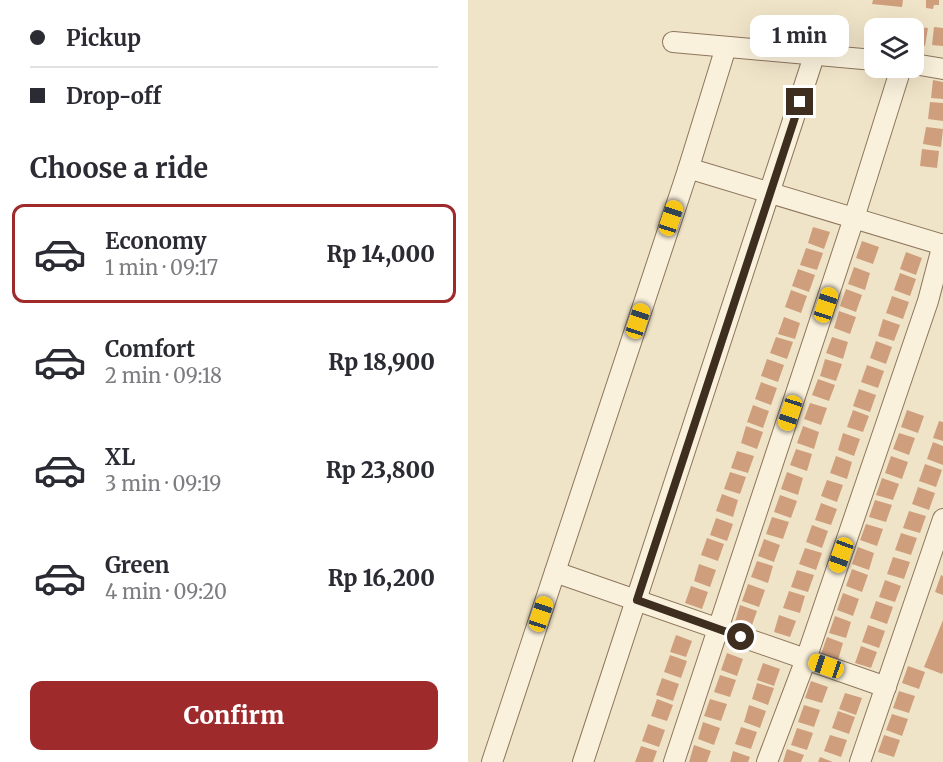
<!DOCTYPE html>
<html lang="en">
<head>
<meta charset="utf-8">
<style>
  body { margin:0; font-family:Merriweather,serif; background:#f7f7f7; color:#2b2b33; height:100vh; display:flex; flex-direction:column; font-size:22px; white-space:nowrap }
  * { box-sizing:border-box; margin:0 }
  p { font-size:20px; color:#7c7c81 }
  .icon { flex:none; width:33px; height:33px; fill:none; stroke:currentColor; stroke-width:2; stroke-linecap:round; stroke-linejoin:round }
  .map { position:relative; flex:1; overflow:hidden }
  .sheet { display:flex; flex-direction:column; background:#fff; width:468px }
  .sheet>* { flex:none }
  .banner { display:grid; align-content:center; height:132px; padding:0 30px; background:#fff }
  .fabs { position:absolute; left:396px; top:18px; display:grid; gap:12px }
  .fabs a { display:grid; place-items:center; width:60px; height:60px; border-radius:12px; background:#fff; box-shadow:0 6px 24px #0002; font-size:30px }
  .end { position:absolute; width:27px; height:27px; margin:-14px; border:8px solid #3d2e20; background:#fff; box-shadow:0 0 0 3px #fff }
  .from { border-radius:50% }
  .bubble { position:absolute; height:42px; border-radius:12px; background:#fff; box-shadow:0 6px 24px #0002; font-size:20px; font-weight:800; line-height:42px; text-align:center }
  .car { position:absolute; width:18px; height:36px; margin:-18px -9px; border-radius:8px; box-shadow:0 0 4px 2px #0007; background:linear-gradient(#f5c518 24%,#345 0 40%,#f5c518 0 76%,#345 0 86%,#f5c518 0) }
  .banner b { display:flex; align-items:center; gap:21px; height:57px; font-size:22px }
  .banner b+b { border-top:2px solid #e1e1e2 }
  .banner i { width:15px; height:15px; background:#2b2b33 }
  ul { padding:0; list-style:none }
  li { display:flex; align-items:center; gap:18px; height:99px; margin:0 12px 9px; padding:0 18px; border:3px solid transparent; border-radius:12px }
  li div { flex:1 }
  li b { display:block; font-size:22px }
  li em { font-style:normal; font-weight:800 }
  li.on { border-color:#9e2a2b }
  li>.icon { width:54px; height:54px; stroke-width:1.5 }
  h2 { padding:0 30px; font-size:27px; line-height:72px }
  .action { display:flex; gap:12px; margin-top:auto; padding:12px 30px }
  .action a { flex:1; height:69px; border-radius:12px; background:#9e2a2b; color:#fff; font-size:24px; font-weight:800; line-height:69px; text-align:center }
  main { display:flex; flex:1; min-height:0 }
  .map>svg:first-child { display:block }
  .building { fill:#cf9f7d }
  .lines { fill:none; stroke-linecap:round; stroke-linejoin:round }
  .minor-casing { stroke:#8d765c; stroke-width:22 }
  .minor { stroke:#faf1dc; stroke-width:20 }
  .route { stroke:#3d2e20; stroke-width:8 }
</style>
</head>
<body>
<main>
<section class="sheet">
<div class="banner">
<b><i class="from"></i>Pickup</b>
<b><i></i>Drop-off</b>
</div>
<h2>Choose a ride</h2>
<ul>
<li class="on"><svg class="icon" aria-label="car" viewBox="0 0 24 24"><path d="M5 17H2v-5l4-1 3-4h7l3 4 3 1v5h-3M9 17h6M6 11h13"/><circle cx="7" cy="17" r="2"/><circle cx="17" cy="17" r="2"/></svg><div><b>Economy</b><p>1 min · 09:17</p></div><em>Rp 14,000</em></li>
<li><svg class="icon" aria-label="car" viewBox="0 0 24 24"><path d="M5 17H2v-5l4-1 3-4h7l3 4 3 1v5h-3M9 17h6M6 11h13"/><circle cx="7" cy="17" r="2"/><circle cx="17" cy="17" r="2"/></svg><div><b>Comfort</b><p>2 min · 09:18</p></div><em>Rp 18,900</em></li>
<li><svg class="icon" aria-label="car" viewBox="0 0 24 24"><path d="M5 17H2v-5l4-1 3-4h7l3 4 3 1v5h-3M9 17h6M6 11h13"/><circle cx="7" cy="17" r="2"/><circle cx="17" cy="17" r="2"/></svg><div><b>XL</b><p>3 min · 09:19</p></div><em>Rp 23,800</em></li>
<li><svg class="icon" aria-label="car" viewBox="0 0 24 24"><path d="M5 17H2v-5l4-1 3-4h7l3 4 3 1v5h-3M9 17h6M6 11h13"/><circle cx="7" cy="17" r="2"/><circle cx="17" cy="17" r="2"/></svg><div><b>Green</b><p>4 min · 09:20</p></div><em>Rp 16,200</em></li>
</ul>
<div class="action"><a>Confirm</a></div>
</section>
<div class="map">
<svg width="475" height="762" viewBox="0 0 475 762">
  <rect width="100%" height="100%" fill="#f0e4c8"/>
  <g class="building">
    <polygon points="405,0 435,0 434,7 404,4"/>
    <polygon points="458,0 471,0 471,5 466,5 465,9 458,8"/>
    <polygon points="418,25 438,27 437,28 418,28"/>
    <polygon points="442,26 460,28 457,46 446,44 446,28 442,28"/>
    <polygon points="466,27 475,28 475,46 464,45"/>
    <polygon points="465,80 475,82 475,99 463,98"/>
    <polygon points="462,102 475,103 475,121 460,119"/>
    <polygon points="458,127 475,129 473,147 455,144"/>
    <polygon points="454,149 471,151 469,168 452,166"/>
    <polygon points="345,227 362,232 356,249 340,243"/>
    <polygon points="394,241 411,247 405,264 388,258"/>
    <polygon points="338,248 355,253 349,270 332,265"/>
    <polygon points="438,252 454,258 448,275 432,269"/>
    <polygon points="386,267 402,273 397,290 380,284"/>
    <polygon points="330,269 347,275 341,292 324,286"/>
    <polygon points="432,273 448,279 442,296 426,290"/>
    <polygon points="378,289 394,295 388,312 372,306"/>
    <polygon points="323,290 339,296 333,313 317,307"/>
    <polygon points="424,296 441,302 435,319 418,313"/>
    <polygon points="371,311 388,317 382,334 366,328"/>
    <polygon points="316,317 332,323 327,339 310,334"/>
    <polygon points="415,319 432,325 426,341 410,336"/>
    <polygon points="308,337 325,342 319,359 302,353"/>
    <polygon points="364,337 380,342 375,359 358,353"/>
    <polygon points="408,341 424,347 418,364 402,358"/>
    <polygon points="299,359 316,365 310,382 293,376"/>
    <polygon points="357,359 374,364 368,381 352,376"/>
    <polygon points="399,365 416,371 410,388 393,382"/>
    <polygon points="350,379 367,385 361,401 344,395"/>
    <polygon points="293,382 309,388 303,405 287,399"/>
    <polygon points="391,389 408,395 402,412 385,406"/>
    <polygon points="342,403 359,408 353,425 336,419"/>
    <polygon points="285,405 301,411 295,428 279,422"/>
    <polygon points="385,410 401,416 395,432 379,427"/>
    <polygon points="439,410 456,416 450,433 433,427"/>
    <polygon points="471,421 475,422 475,441 465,438"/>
    <polygon points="278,426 295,432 289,449 273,443"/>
    <polygon points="335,426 351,432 346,449 329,443"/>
    <polygon points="375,433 392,439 386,456 370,450"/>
    <polygon points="431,433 447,438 441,455 425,449"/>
    <polygon points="465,442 475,446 475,465 459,459"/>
    <polygon points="328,449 344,454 339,471 322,465"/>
    <polygon points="269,451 286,456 280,473 263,468"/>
    <polygon points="368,456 384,462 379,479 362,473"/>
    <polygon points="423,456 440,462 434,479 417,473"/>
    <polygon points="457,464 474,470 468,487 451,481"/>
    <polygon points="262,472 278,477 272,494 256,489"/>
    <polygon points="319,472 335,478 330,495 313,489"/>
    <polygon points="414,478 431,484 425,500 408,495"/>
    <polygon points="359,480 375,485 369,502 353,496"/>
    <polygon points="450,487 467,493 461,510 444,504"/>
    <polygon points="254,494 270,500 265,517 248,511"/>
    <polygon points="312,495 329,501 323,518 306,512"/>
    <polygon points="407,500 424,505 418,522 401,517"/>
    <polygon points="353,503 369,509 363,525 347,520"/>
    <polygon points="441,511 458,516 452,533 435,528"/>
    <polygon points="304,517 321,522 315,539 298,534"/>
    <polygon points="248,518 265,524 259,541 242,535"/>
    <polygon points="398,524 415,529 409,546 392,540"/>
    <polygon points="344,525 360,531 354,548 338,542"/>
    <polygon points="433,533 449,538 443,555 427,550"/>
    <polygon points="239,538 256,544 250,561 233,555"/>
    <polygon points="296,539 312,545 306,562 290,556"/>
    <polygon points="390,547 406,553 401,570 384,564"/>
    <polygon points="337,548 354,553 348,570 331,564"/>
    <polygon points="425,557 442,562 436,579 419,574"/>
    <polygon points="289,561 305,566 300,583 283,577"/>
    <polygon points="231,564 248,570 242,587 226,581"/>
    <polygon points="384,569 400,575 394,592 378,586"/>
    <polygon points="329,570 346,575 340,592 323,587"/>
    <polygon points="473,575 475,576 475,595 467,592"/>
    <polygon points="417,580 433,586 427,602 411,597"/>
    <polygon points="280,584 297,590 291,607 274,601"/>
    <polygon points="223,586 240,592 234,609 217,603"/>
    <polygon points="321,591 337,596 332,613 315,608"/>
    <polygon points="375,593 391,599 385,616 369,610"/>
    <polygon points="408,601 425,607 419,624 402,618"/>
    <polygon points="272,605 289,611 283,628 267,622"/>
    <polygon points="311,615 328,621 322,637 306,632"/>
    <polygon points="367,616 383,622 378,638 361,633"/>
    <polygon points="475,620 475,672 474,674 456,667"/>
    <polygon points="400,625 417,631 411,648 394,642"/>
    <polygon points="208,635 224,641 218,657 202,652"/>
    <polygon points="359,637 375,643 370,660 353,654"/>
    <polygon points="393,646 409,652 403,668 387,663"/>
    <polygon points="259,653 275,659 269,676 253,670"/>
    <polygon points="202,655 219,661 213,678 196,672"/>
    <polygon points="295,663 312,669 306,686 289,680"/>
    <polygon points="440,666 457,672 451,689 434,683"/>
    <polygon points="252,675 268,680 262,697 246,692"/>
    <polygon points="194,678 211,684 205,701 188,695"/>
    <polygon points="343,681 360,687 354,703 337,698"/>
    <polygon points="289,683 306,688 300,705 284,699"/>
    <polygon points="431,691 447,696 441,713 425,708"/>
    <polygon points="377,693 394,698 388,715 371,709"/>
    <polygon points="189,699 205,705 199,721 183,716"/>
    <polygon points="242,699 259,704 253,721 236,716"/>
    <polygon points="281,705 298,711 292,728 276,722"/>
    <polygon points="336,705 352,710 346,727 330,722"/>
    <polygon points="370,711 387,717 381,734 364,728"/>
    <polygon points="424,714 440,719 434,736 418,730"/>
    <polygon points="235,722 252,728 246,745 230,739"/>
    <polygon points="180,724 197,730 191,747 174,741"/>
    <polygon points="273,727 289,732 283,749 267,744"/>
    <polygon points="329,728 345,733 339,750 323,745"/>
    <polygon points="362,735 379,740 373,757 356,751"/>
    <polygon points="416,735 432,740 426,757 410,752"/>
    <polygon points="226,745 243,751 239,762 221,762"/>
    <polygon points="173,746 189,751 185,762 167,762"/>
    <polygon points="319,749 336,755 333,762 315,762"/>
    <polygon points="265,751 282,757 280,762 262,762"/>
    <polygon points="352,757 365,762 350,762"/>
  </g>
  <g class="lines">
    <g class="minor-casing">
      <g id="minor">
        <polyline points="205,42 406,60"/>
        <polyline points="446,64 475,69"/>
        <polyline points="220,170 258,47"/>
        <polyline points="87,572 418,687"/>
        <polyline points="24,762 220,170 223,169 475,245"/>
        <polyline points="115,762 346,56"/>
        <polyline points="206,762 386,218 433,68"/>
        <polyline points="299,762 338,659 411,445 460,301 475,244"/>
        <polyline points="392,762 475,519"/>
      </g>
    </g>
    <use href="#minor" class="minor"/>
  </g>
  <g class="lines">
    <polyline class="route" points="273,637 169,600 332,102"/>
  </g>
</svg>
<div class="fabs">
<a><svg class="icon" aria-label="layers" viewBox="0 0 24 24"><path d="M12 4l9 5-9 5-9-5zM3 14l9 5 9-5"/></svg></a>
</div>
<i class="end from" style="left:273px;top:637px"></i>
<i class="end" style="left:332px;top:102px"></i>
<div class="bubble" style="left:282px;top:15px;width:99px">1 min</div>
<i class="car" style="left:203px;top:218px;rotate:18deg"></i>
<i class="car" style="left:358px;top:305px;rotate:18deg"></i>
<i class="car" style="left:170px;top:321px;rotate:18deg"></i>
<i class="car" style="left:322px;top:413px;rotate:198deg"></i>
<i class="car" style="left:373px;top:555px;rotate:200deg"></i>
<i class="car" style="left:73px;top:614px;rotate:18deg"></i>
<i class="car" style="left:358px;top:666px;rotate:289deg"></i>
</div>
</main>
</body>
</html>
